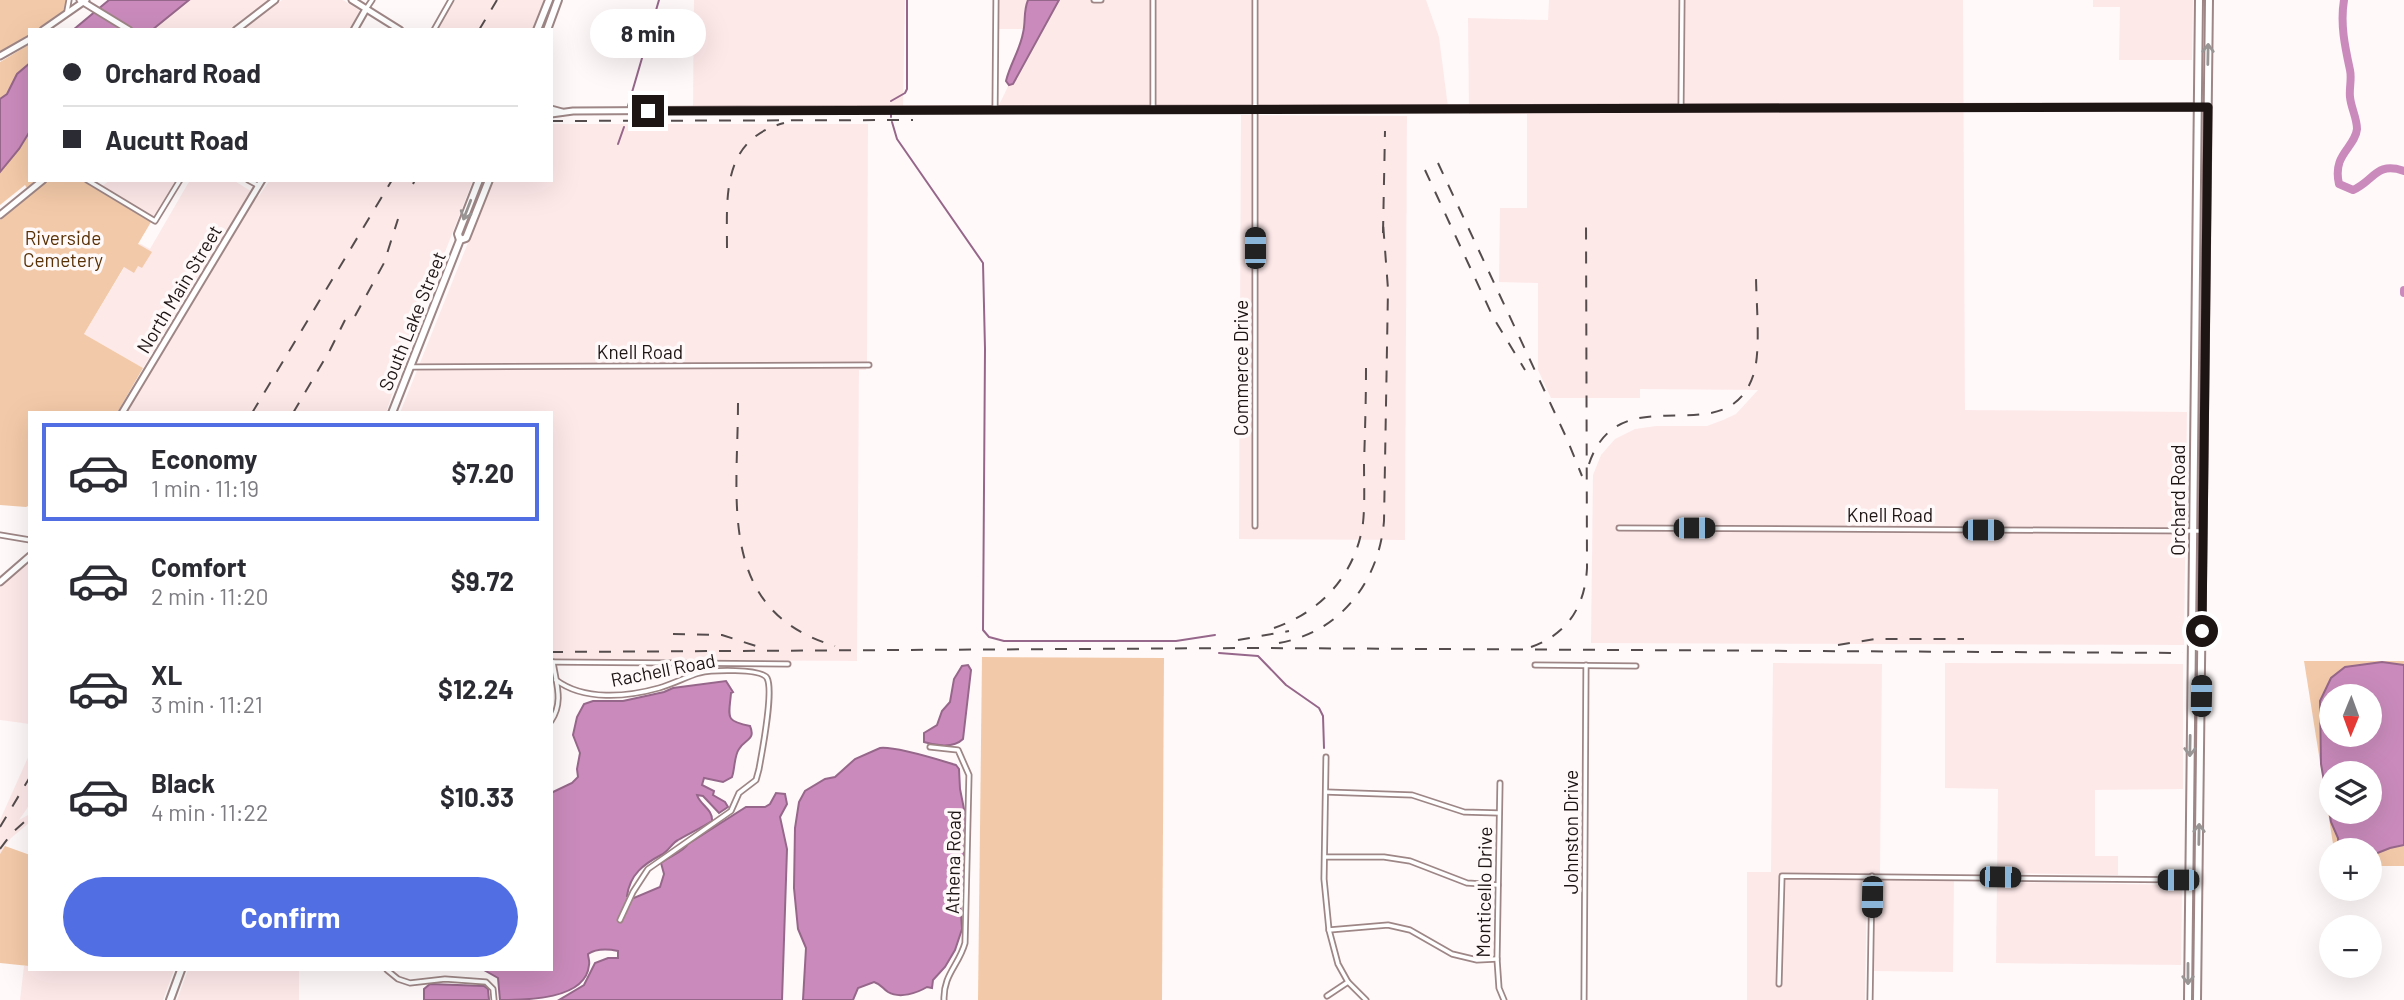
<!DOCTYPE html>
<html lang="en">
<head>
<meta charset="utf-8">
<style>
  body { margin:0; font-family:Barlow,sans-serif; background:#f2f2f3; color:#2b2b33; height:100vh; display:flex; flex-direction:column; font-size:26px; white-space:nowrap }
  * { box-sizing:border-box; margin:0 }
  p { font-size:23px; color:#7c7c81 }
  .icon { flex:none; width:38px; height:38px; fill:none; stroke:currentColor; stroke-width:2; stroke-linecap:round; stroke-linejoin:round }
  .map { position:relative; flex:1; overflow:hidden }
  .sheet { position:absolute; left:28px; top:411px; width:525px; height:560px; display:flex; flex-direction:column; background:#fff; border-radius:0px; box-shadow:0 7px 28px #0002 }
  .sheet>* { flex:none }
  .guide { position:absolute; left:28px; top:28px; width:525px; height:154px; border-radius:0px; box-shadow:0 7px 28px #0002; display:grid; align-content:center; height:154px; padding:0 35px; background:#fff }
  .needle { width:46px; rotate:181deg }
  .fabs { position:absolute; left:2319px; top:684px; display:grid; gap:14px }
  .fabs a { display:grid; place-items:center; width:63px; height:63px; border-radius:50%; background:#fff; box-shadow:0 7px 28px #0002; font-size:35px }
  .end { position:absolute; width:32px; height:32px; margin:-16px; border:9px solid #1d1414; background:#fff; box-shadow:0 0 0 4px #fff }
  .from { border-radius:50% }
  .bubble { position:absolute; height:49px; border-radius:24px; background:#fff; box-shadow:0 7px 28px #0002; font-size:23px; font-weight:700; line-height:49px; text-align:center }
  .car { position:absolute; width:21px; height:42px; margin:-21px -10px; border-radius:9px; box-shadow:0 0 5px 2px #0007; background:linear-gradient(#222 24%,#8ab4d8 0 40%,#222 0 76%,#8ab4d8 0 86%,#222 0) }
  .guide b { display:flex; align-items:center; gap:24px; height:66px; font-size:26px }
  .guide b+b { border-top:2px solid #e1e1e2 }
  .guide i { width:18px; height:18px; background:#2b2b33 }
  ul { padding:12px 0 0; list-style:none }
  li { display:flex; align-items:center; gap:21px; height:98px; margin:0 14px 10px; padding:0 21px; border:4px solid transparent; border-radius:0px }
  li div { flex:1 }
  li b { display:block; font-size:26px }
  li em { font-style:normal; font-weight:700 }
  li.on { border-color:#516ee3 }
  li>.icon { width:63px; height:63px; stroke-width:1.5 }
  .primary-button { display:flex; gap:14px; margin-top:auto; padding:14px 35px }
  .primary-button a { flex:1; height:80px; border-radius:42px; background:#516ee3; color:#fff; font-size:28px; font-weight:700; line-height:80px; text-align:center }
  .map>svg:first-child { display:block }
  .built { fill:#fee9e9 }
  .green { fill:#f3caa9; fill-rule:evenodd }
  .water { fill:#ca8bbc; stroke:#96678a; stroke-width:2; fill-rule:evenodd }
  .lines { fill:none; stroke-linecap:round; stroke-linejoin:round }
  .stream { stroke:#96678a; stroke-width:2 }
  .river { stroke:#ca8bbc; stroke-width:8 }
  .street-casing { stroke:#9e8686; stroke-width:7 }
  .secondary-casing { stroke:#9e8686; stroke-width:9 }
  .primary-casing { stroke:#9e8686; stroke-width:10 }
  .street { stroke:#fff; stroke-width:3.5 }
  .secondary { stroke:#fff; stroke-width:5 }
  .primary { stroke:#fff; stroke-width:6 }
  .rail { stroke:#554d4d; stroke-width:2; stroke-dasharray:12 12; stroke-linecap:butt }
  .oneway { stroke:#999595 }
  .route { stroke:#1d1414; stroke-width:9 }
  .labels { text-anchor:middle; stroke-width:7; stroke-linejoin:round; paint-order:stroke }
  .park-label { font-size:19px; fill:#593106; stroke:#fff9f9 }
  .street-label { font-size:19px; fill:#1d1414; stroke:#fff9f9 }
</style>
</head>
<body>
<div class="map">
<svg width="2404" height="1000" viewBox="0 0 2404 1000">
  <rect width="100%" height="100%" fill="#fff9f9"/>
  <g class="built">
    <polygon points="189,0 269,0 232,30 152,30"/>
    <polygon points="282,0 343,0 359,10 359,12 349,30 241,30"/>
    <polygon points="455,0 544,0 532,30 436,30"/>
    <polygon points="694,0 905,0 903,106 693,108"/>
    <polygon points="999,0 1030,0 1023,29 999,29"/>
    <polygon points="1054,0 1426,0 1439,37 1448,107 998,107 1033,35"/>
    <polygon points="1549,0 1963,0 1965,410 2187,412 2184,645 1591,643 1593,475 1601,455 1615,439 1635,429 1656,426 1707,426 1723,420 1736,414 1758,390 1640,389 1640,398 1551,398 1538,370 1538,283 1499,282 1500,208 1527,208 1527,114 1469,114 1468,18 1548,20"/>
    <polygon points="2093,0 2193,0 2192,60 2119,60 2120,7 2093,7"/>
    <polygon points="1241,115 1407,116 1405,540 1239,539"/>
    <polygon points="551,124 868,124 867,362 866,370 859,370 857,661 551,659 551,413 400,413 493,180 551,180"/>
    <polygon points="110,180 179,180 155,219 101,187"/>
    <polygon points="190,180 233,180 259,196 270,180 473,180 405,355 386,413 124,413 185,299 143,368 84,334 139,243 150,249"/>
    <polygon points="30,562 30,724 0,720 0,587"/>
    <polygon points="1773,663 1882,664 1880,874 1867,874 1865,1000 1747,1000 1747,872 1771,872"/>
    <polygon points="1945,663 2183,664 2183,789 2095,790 2095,856 2118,856 2118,875 1997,873 1998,789 1945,788"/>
    <polygon points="30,753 30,804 19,820 30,814 30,822 11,838 0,854 0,820"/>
    <polygon points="1874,878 1954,878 1953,972 1873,971"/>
    <polygon points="1997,882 2182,885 2181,965 1996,963"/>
    <polygon points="30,964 30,970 174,970 163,1000 20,1000 24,966"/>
    <polygon points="188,970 299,970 299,1000 177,1000"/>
  </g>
  <g class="green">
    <path d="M0,0H67C65,17 46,30 30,30V36L0,54Z"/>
    <polygon points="30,44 30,63 17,74 7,94 0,99 0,62"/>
    <polygon points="30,131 30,180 37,180 27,188 25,185 0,205 0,172 19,149"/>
    <polygon points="47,180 81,180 151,222 138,244 152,252 142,268 138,266 134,273 124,267 84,334 143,368 117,413 30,413 30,505 26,507 0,505 0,220"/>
    <polygon points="982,657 1164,658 1162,1000 978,1000"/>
    <path d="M2304,661H2404V866H2370V850H2334ZM2331,696H2370V735H2331ZM2331,774H2370V812H2331Z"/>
    <polygon points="5,846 30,855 29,966 0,963 0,854"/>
  </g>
  <g class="water">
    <polygon points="109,0 189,0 152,30 73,30"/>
    <path d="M1028,0H1059L1013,84L1009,85L1006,81C1010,64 1020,50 1023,33C1026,21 1023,12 1028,0Z"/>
    <polygon points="30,63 30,131 19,149 0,172 0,99 7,94 17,74"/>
    <path d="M2382,662L2404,665V845L2390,848L2370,856V850H2339L2338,838L2331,822L2321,764L2320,701L2331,678L2345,667ZM2331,696H2370V735H2331ZM2331,774H2370V812H2331Z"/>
    <path d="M968,665L971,670L963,739C954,748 936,746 924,742V733L937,725L942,711L950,702L954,679L962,666Z"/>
    <path d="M726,681L733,692L731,693C729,717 724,721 750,726C756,740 745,739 739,749C734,756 735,769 732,777L723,782L704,778L702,785L714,791L713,795L725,802L728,807L719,813L703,796L697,795C700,805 713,809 712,821C701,828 688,834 678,840C672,843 668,852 661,855C644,864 630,874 627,896L634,898L660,887L664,874L661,863C670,856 683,852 688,844L746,807H765L770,804L776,793L785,794L787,804L780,817L787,849L782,1000H559L584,985L595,963L608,958H618V951C608,949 597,948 588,954C588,958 590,961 589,965C586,1000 526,1000 500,1000L498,978L484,970H551V793L572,783L578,777L577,769L580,753L573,735L577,717L584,704L593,701H623L664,692L673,688Z"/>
    <path d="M880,748C896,746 939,760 956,765L959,769L960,789L967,824L960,899L962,929L955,950L945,967L933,980L932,988L927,987C917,993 900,999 888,992C882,988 881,984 874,982L858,988L853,1000H803L806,948L798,929L794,888L795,828L799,802L805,791L825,779L835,777L855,759Z"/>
    <polygon points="430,984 484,986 488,989 489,1000 424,1000 424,989"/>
  </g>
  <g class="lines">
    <g class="stream">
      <polyline points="891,101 905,93 907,89 907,0"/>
      <polyline points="628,106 659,0"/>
      <polyline points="891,114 891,117"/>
      <polyline points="892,122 897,139 983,263 985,349 983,630 989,637 1004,641 1176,641 1215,635"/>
      <polyline points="618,144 624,127"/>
      <polyline points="1219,653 1258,656 1286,685 1319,708 1323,716 1324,748"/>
    </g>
    <g class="river">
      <path d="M2344,0C2340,24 2345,47 2350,70C2352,79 2349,88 2350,97C2351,108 2357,118 2357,129C2355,148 2332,154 2339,184L2353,190C2374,181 2376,161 2404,171"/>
      <polyline points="2404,290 2404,293"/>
    </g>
    <g class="street-casing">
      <g id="street">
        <polyline points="1094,0 1101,0"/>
        <polyline points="1153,0 1153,108"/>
        <polyline points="366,9 372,0"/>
        <polyline points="67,11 69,0"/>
        <polyline points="434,30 451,0"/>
        <polyline points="1681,107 1682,0"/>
        <polyline points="995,110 996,0"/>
        <polyline points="87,180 155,221 180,180"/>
        <polyline points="248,180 259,186"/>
        <polyline points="410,367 869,365"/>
        <polyline points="1255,526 1255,0"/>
        <polyline points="1619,528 2203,531"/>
        <polyline points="0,535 30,540"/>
        <polyline points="551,662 788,664"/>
        <polyline points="1535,665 1636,666"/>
        <path d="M556,680C584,701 627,697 659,688C673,684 686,677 699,673C711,670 761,668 767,678C774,691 762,752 759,769L756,780L739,793L731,811L648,869L633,892L620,920"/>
        <path d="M551,721C564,702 556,683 553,662"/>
        <path d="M930,747L958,750L969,775L965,943C959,965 943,975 944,1000"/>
        <polyline points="1326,757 1324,879 1329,930 1338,964 1348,982 1366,1000"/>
        <polyline points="1500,783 1497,959 1499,988 1504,1000"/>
        <polyline points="1326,792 1412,795 1464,812 1499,813"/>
        <polyline points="1325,857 1384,857 1410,861 1467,883 1498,885"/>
        <polyline points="1329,930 1388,925 1410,930 1452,954 1477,960 1497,959"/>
        <polyline points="387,970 398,979 410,983 445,979 486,982 493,989 494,1000"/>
        <polyline points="1779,984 1782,876 2198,880"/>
        <polyline points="1327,996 1348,982"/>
        <polyline points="1584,1000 1586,665"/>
        <polyline points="1870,1000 1872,876"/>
      </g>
    </g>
    <g class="secondary-casing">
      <g id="secondary">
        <polyline points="80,0 129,30"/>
        <polyline points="352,0 400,30"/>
        <polyline points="43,30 86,0"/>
        <polyline points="236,30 275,0"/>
        <polyline points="354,30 366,9"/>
        <polyline points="0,56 30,39"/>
        <polyline points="551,109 562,112"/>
        <polyline points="551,114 573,111 738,110 2208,107"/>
        <polyline points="0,215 43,180"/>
        <polyline points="122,413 262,180"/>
        <polyline points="0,582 30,556"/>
      </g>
    </g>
    <g class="primary-casing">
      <g id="primary">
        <polyline points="537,30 549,0"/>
        <polyline points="547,30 558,0"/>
        <polyline points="460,240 458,234 479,180"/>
        <polyline points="392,413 460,240 466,238 489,180"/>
        <polyline points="170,1000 181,970"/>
        <polyline points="2188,1000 2199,0"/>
        <polyline points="2197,1000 2209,0"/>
      </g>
    </g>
    <use href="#street" class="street"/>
    <use href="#secondary" class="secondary"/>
    <use href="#primary" class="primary"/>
    <g class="rail">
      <polyline points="479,30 497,0"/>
      <polyline points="551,121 913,120"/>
      <polyline points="1438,163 1567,439 1582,476"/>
      <polyline points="1425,170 1493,317 1525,370"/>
      <polyline points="413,184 415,180"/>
      <polyline points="1383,233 1385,131"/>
      <path d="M727,248C727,196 721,140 784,123"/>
      <polyline points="355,316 384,263 398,219"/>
      <path d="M738,403C738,500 716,611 835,646"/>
      <polyline points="252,413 392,180"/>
      <polyline points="293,413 330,350 345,320"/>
      <path d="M1589,464C1620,371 1728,458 1754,373C1761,348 1756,302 1756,275"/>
      <path d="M1274,628C1321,612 1356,574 1363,523C1365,504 1364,484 1364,464C1365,432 1366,400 1366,368"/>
      <polyline points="673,634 722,635 756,646"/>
      <polyline points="1238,640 1289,631"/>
      <path d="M1279,643C1341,632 1379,581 1384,521L1388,289L1383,223"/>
      <polyline points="1838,645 1875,639 1964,639"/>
      <path d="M1531,647C1568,634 1585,606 1587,568L1586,218"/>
      <polyline points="551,652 1251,648 2183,653"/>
      <polyline points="0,827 30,777"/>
      <polyline points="0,849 12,833 30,817"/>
    </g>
  </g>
  <defs><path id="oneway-shaft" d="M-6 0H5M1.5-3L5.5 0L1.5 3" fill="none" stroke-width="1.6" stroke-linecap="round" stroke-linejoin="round" transform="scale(1.75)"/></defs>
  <g class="oneway">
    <use href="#oneway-shaft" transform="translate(2208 54) rotate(-89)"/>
    <use href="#oneway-shaft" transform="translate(467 210) rotate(111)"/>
    <use href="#oneway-shaft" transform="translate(2190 746) rotate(91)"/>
    <use href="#oneway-shaft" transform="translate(2199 834) rotate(-89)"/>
    <use href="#oneway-shaft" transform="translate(2188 974) rotate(90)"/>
  </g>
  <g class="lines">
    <polyline class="route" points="648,111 2208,107 2202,631"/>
  </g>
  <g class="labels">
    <g class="park-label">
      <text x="63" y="245">Riverside<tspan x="63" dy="22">Cemetery</tspan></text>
    </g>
    <g class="street-label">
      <text transform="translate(179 289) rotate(-59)" y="7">North Main Street</text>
      <text transform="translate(412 321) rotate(-68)" y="7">South Lake Street</text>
      <text x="640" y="359">Knell Road</text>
      <text transform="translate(1241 368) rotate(-90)" y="7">Commerce Drive</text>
      <text transform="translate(2178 500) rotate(-90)" y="7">Orchard Road</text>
      <text x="1890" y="522">Knell Road</text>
      <text transform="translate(663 670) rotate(-11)" y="7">Rachell Road</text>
      <text transform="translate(1571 832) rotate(-90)" y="7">Johnston Drive</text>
      <text transform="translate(953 862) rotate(-89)" y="7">Athena Road</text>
      <text transform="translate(1484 892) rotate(-89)" y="7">Monticello Drive</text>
    </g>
  </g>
</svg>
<div class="fabs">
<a><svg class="needle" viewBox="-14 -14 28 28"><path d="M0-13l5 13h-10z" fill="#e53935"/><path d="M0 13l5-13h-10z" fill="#7c7c81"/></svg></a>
<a><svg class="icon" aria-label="layers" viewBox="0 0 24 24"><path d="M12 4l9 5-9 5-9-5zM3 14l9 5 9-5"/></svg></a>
<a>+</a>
<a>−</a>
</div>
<i class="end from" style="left:2202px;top:631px"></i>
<i class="end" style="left:648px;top:111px"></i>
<div class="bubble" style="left:590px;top:9px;width:116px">8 min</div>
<i class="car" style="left:1255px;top:248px;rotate:0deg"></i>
<i class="car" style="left:1694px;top:528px;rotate:90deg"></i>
<i class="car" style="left:1983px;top:530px;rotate:90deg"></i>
<i class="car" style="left:2201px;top:696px;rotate:1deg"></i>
<i class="car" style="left:2000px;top:877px;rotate:91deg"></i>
<i class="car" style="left:2178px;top:880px;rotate:270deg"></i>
<i class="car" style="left:1872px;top:897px;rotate:181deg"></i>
<div class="guide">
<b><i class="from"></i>Orchard Road</b>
<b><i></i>Aucutt Road</b>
</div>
<section class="sheet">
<ul>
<li class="on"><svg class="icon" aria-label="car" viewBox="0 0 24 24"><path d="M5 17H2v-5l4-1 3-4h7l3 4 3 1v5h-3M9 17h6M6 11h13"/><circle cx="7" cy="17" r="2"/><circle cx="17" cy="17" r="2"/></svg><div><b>Economy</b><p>1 min · 11:19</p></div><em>$7.20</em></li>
<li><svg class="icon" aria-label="car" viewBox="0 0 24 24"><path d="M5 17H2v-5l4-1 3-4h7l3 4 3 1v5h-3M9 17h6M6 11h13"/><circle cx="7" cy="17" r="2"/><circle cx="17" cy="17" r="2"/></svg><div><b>Comfort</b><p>2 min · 11:20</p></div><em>$9.72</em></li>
<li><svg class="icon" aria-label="car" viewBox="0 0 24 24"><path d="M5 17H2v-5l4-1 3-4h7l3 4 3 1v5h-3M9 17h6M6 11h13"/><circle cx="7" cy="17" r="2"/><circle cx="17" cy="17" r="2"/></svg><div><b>XL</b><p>3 min · 11:21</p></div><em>$12.24</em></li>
<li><svg class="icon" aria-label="car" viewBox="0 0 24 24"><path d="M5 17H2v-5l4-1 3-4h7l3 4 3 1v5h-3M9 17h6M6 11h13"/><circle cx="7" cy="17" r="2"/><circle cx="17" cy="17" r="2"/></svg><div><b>Black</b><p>4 min · 11:22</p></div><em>$10.33</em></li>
</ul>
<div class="primary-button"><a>Confirm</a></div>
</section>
</div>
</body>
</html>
